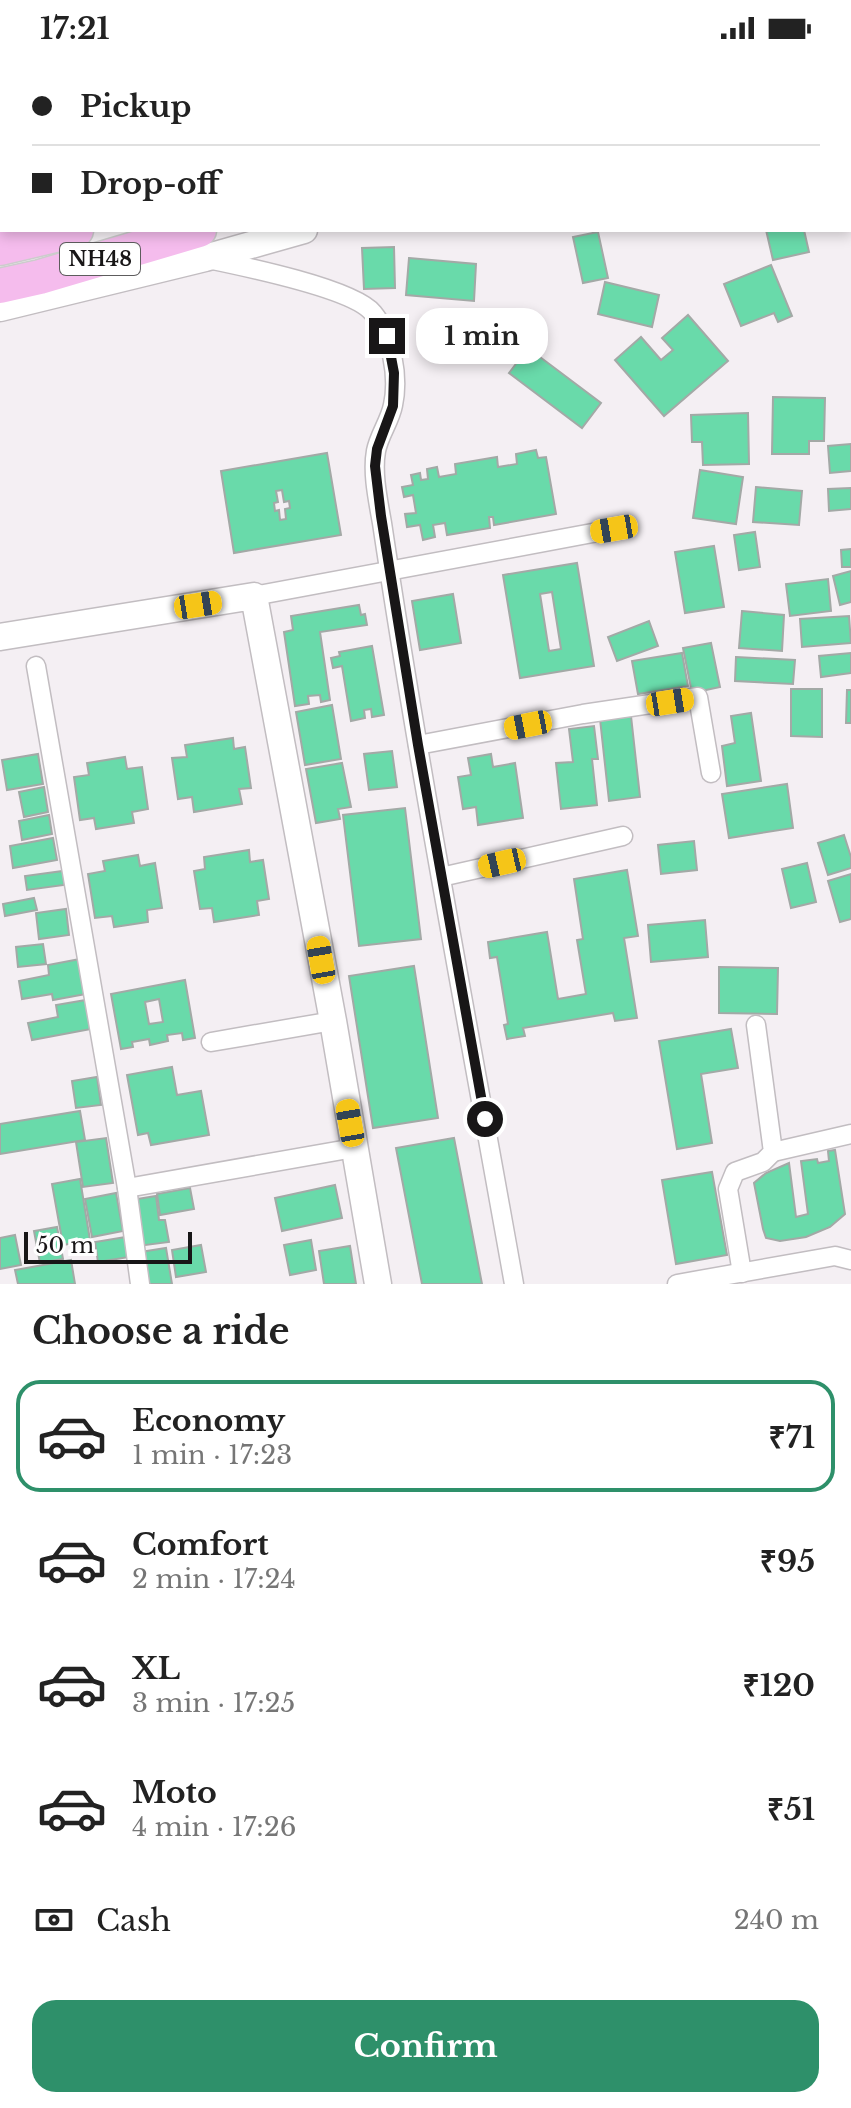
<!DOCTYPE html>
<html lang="en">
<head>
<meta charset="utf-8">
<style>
  body { margin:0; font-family:"Libre Baskerville",serif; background:#f2f2f2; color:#222; height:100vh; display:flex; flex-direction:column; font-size:30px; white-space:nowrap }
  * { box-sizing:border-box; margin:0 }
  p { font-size:26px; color:#767676 }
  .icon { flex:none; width:44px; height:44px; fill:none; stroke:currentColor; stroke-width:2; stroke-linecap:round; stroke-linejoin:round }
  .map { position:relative; height:1228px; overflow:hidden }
  .sheet { display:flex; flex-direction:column; background:#fff; flex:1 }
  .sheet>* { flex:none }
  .banner { position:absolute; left:0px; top:0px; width:852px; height:176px; box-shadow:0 4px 12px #0003; display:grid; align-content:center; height:176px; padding:0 32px; background:#fff }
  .scale { position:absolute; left:24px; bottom:20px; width:168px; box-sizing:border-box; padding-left:8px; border:4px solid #181617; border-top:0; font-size:22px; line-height:28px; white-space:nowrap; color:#181617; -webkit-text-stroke:6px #fff; paint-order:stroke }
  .end { position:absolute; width:36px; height:36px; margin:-18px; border:10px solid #181617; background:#fff; box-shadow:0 0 0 4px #fff }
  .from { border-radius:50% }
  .bubble { position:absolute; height:56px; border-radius:24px; background:#fff; box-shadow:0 4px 12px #0003; font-size:26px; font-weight:800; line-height:56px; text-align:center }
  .car { position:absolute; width:24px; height:48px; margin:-24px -12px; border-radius:10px; box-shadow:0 0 6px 2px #0007; background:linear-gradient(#f5c518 24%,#345 0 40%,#f5c518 0 76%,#345 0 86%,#f5c518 0) }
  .banner b { display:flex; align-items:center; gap:28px; height:76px; font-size:30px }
  .banner b+b { border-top:2px solid #e0e0e0 }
  .banner i { width:20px; height:20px; background:#222 }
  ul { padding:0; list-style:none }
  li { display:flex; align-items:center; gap:24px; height:112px; margin:0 16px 12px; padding:0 16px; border:4px solid transparent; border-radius:24px }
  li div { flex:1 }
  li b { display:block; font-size:30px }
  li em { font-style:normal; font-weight:800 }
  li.active { border-color:#2e906a }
  li>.icon { width:72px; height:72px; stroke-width:1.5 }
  h2 { padding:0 32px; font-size:36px; line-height:96px }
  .pay { display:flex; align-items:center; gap:20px; height:88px; padding:0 32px; font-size:30px }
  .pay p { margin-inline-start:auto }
  .primary-button { display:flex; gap:16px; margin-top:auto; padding:16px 32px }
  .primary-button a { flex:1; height:92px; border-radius:24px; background:#2e906a; color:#fff; font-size:32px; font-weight:800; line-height:92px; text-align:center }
  .status { display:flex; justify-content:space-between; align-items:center; height:56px; padding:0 40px; background:#fff; direction:ltr }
  .status svg { height:22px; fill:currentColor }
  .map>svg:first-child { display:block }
  .building { fill:#69daaa; stroke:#a3a9a6; stroke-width:2; fill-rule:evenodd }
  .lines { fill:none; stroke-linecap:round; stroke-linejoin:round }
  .street-casing { stroke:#c2bdc1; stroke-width:21 }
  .secondary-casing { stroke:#c2bdc1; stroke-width:29 }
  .highway-casing { stroke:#ccc; stroke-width:37 }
  .street { stroke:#fff; stroke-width:18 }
  .secondary { stroke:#fff; stroke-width:26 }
  .highway { stroke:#f5bced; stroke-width:34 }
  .route { stroke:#181617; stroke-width:10 }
  .labels { text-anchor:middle; stroke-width:6; stroke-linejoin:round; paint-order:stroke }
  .shield { fill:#fff; stroke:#5d5c5d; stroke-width:2 }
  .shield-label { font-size:20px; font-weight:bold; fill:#181617 }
</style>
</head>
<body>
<div class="status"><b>17:21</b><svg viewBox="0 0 49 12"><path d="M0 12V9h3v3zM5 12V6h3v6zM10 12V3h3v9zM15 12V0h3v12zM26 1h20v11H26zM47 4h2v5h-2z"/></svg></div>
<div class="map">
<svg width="851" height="1228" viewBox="0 0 851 1228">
  <rect width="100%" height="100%" fill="#f4eff3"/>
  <g class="building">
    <polygon points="766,174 804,174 809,196 773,204"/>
    <polygon points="598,176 608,222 583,227 573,181"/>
    <polygon points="394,191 395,232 364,233 362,192"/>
    <polygon points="409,202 476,208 474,245 406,239"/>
    <polygon points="771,209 792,260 778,266 774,257 741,270 724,228"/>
    <polygon points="605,226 659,239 652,271 598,258"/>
    <polygon points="688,259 728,305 664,360 615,304 641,281 661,304 673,294 662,282"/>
    <polygon points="528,292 601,347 582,372 509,317"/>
    <polygon points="773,341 825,342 824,385 809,385 809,398 772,398"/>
    <polygon points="748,357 749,408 703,409 702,386 692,386 691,359"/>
    <polygon points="851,388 851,415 830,417 828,390"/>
    <polygon points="536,394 538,402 546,401 556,458 494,469 493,461 489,461 490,472 447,479 445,467 433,469 435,481 423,484 420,469 407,471 405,458 416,457 413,439 404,441 402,431 413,429 411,419 420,417 421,424 428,423 427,413 437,411 439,421 456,418 455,408 497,401 498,411 517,408 516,398"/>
    <path d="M327,397L341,479L234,497L221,415ZM282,434L284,446L289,445L290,452L285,453L286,463L280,464L279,454L275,455L274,447L278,446L276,435Z"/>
    <polygon points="700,414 743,421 736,468 693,462"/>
    <polygon points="756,431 802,435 799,469 753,466"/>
    <polygon points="851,432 851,453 829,455 828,433"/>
    <polygon points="755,476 760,511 739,514 734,479"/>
    <polygon points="714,490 724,551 685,557 675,496"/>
    <polygon points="851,493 851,511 842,511 841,494"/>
    <path d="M577,507L594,610L520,622L503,519ZM552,536L561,593L549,595L540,538Z"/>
    <polygon points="851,515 851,546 840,549 833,520"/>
    <polygon points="828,523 831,555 790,560 786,528"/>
    <polygon points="453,538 461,587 420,594 412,545"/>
    <polygon points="359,549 361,559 365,558 367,569 320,576 330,644 321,646 320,639 308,640 309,648 295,650 284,576 293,574 291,560"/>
    <polygon points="742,555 784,559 782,595 739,592"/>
    <polygon points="849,560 851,587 802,591 800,563"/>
    <polygon points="649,565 658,590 617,605 608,581"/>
    <polygon points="711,587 720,631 692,637 683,592"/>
    <polygon points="372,590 384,659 372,661 371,653 364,654 365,662 351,665 342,610 333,612 331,602 340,600 339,596"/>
    <polygon points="682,597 688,630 638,638 632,605"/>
    <polygon points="851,597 851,617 821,621 819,600"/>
    <polygon points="736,601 795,604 793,628 735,625"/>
    <polygon points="791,633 822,633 822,681 791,680"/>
    <polygon points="847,634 851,634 851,667 846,667"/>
    <polygon points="332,649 341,703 305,709 296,656"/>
    <polygon points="751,657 761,725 727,730 722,690 735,687 731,660"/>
    <polygon points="631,660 640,741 609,745 600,663"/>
    <polygon points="594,670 598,703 592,703 597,749 561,753 556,707 573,706 569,673"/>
    <polygon points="233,682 234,693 245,691 251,732 239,733 242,748 194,756 192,741 178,743 172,702 187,701 185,689"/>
    <polygon points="392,695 397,731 369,734 364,698"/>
    <polygon points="38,698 43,728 7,734 2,704"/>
    <polygon points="491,698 493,711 515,707 523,762 478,769 476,751 463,753 458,721 471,719 468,702"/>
    <polygon points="125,701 127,713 142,711 148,753 132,756 134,767 96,773 94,762 80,764 74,721 89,719 87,707"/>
    <polygon points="342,707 351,751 338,753 340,763 316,767 306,713"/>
    <polygon points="787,728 793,772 729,782 722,738"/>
    <polygon points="44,731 48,756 24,761 19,736"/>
    <polygon points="405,752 421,883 359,890 343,759"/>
    <polygon points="49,759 52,778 22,784 19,765"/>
    <polygon points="844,779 851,801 851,812 828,819 818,787"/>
    <polygon points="53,782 57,804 13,812 10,790"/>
    <polygon points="694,785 697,814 661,818 658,789"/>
    <polygon points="249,794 250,806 263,804 269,843 257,845 259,859 214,866 212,852 200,853 194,815 205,813 204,801"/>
    <polygon points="138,799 140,810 155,807 162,852 147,854 148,866 114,871 112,860 95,862 88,818 105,815 103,805"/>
    <polygon points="807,807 816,846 791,852 782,813"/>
    <polygon points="627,814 638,880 624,882 637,962 615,965 613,957 523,972 525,980 507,983 504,969 508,968 497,901 490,902 488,886 547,876 558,943 586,938 577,884 583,883 574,823"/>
    <polygon points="63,815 64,829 27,834 25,820"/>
    <polygon points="851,818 851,863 840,866 828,825"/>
    <polygon points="34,842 37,854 5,860 3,848"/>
    <polygon points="66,853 69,879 39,883 36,857"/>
    <polygon points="705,864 708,901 651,906 648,869"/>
    <polygon points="43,888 46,908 18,911 16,891"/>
    <polygon points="80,903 86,938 53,944 52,938 22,943 19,925 49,919 48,909"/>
    <polygon points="414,910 438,1062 373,1072 349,920"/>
    <polygon points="719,911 778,912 777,958 719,957"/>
    <path d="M185,924L195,982L183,984L182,977L167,979L168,985L150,989L149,983L132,986L133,991L121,993L111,938ZM159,943L163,966L149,968L145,946Z"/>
    <polygon points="86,944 91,973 32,984 28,967 58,961 56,949"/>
    <polygon points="731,973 738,1012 701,1018 712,1087 677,1093 659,985"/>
    <polygon points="172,1011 177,1039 201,1035 209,1079 151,1089 148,1077 138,1079 127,1019"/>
    <polygon points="97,1021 101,1049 76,1052 72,1025"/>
    <polygon points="80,1055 85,1084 0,1098 0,1068"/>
    <polygon points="106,1082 113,1127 83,1131 76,1086"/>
    <polygon points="454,1082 482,1228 422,1228 396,1092"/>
    <polygon points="835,1094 845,1158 830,1171 806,1181 780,1185 766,1182 763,1173 754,1127 766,1117 789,1107 796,1161 808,1158 801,1105 817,1103 818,1107 829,1105 828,1095"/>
    <polygon points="712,1116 727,1199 676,1208 662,1124"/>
    <polygon points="80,1123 90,1184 63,1189 52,1128"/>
    <polygon points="335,1129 342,1162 282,1175 275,1142"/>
    <polygon points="190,1132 194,1153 160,1159 157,1138"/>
    <polygon points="116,1137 123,1175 92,1181 85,1143"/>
    <polygon points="156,1140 159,1164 165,1164 169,1186 138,1190 131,1144"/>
    <polygon points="57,1171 63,1203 40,1207 34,1175"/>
    <polygon points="15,1179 21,1209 0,1213 0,1182"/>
    <polygon points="126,1181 129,1201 98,1206 95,1186"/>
    <polygon points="311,1184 316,1214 290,1219 284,1189"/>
    <polygon points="201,1189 206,1216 176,1221 172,1194"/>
    <polygon points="350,1190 356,1228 324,1228 319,1195"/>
    <polygon points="166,1192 172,1228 145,1228 140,1196"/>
    <polygon points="71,1204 75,1228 18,1228 15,1214"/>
  </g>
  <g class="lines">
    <g class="street-casing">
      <g id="street">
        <path d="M208,203C242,210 354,233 373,257C392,280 399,321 393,349C390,365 379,379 376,395C372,417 378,444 382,467C420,721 469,974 514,1228"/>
        <polyline points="254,540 614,473"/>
        <polyline points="36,610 127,1132 140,1228"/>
        <polyline points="418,689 583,658 698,641 711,717"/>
        <polyline points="441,821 623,780"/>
        <polyline points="211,986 333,965"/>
        <polyline points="773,1096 851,1078"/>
        <polyline points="127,1132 354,1092"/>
        <polyline points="742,1217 728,1133 735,1116 763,1106 773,1096 756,969"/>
        <polyline points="677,1228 835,1200 851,1204"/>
      </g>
    </g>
    <g class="secondary-casing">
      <g id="secondary">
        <polyline points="93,2 100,0"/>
        <polyline points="196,2 203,0"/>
        <polyline points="539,2 546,0"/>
        <polyline points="850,20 851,20"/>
        <polyline points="0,29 2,28"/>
        <polyline points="0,58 2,58"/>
        <polyline points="0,152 2,151"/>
        <polyline points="0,252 205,202 304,174"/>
        <polyline points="0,581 254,540 333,965 378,1228"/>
      </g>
    </g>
    <g class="highway-casing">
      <g id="highway">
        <polyline points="655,2 662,0"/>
        <polyline points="780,2 787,0"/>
        <polyline points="0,192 76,174"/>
        <polyline points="0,230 40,221 199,174"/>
      </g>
    </g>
    <use href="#street" class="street"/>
    <use href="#secondary" class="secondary"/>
    <use href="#highway" class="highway"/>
  </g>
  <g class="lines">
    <polyline class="route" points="387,280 394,317 393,350 377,393 375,410 381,460 418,689 485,1063"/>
  </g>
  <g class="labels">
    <rect class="shield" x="60" y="187" width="80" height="32" rx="6"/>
    <g class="shield-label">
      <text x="100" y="210">NH48</text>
    </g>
  </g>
</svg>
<div class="scale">50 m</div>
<i class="end from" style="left:485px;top:1063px"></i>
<i class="end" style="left:387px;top:280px"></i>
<div class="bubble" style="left:416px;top:252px;width:132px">1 min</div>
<i class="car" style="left:614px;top:473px;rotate:260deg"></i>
<i class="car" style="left:198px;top:549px;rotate:81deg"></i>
<i class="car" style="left:670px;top:646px;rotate:81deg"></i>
<i class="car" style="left:528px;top:669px;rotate:259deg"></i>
<i class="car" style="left:502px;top:807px;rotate:257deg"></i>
<i class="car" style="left:321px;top:904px;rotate:350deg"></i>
<i class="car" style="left:350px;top:1067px;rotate:350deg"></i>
<div class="banner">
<b><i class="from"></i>Pickup</b>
<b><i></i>Drop-off</b>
</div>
</div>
<section class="sheet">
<h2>Choose a ride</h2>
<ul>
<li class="active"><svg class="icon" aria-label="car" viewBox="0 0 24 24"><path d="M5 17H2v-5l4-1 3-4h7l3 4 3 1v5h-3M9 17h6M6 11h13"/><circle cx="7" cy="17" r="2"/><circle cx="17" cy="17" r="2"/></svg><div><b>Economy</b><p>1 min · 17:23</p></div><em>₹71</em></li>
<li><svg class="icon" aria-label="car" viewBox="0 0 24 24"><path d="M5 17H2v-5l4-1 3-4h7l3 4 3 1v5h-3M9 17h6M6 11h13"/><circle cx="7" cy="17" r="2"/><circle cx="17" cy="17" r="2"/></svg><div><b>Comfort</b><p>2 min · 17:24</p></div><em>₹95</em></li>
<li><svg class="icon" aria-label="car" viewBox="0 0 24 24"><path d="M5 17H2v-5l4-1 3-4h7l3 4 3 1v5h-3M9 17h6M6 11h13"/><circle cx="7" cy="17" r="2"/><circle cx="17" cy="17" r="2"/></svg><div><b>XL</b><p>3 min · 17:25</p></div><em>₹120</em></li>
<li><svg class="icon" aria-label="car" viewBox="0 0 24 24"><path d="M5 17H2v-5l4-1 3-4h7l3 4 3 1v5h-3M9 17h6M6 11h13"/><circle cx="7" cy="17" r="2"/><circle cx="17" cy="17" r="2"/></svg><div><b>Moto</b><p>4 min · 17:26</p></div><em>₹51</em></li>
</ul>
<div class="pay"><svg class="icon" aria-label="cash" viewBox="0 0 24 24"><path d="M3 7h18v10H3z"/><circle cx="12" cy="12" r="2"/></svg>Cash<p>240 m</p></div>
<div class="primary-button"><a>Confirm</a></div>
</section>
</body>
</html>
